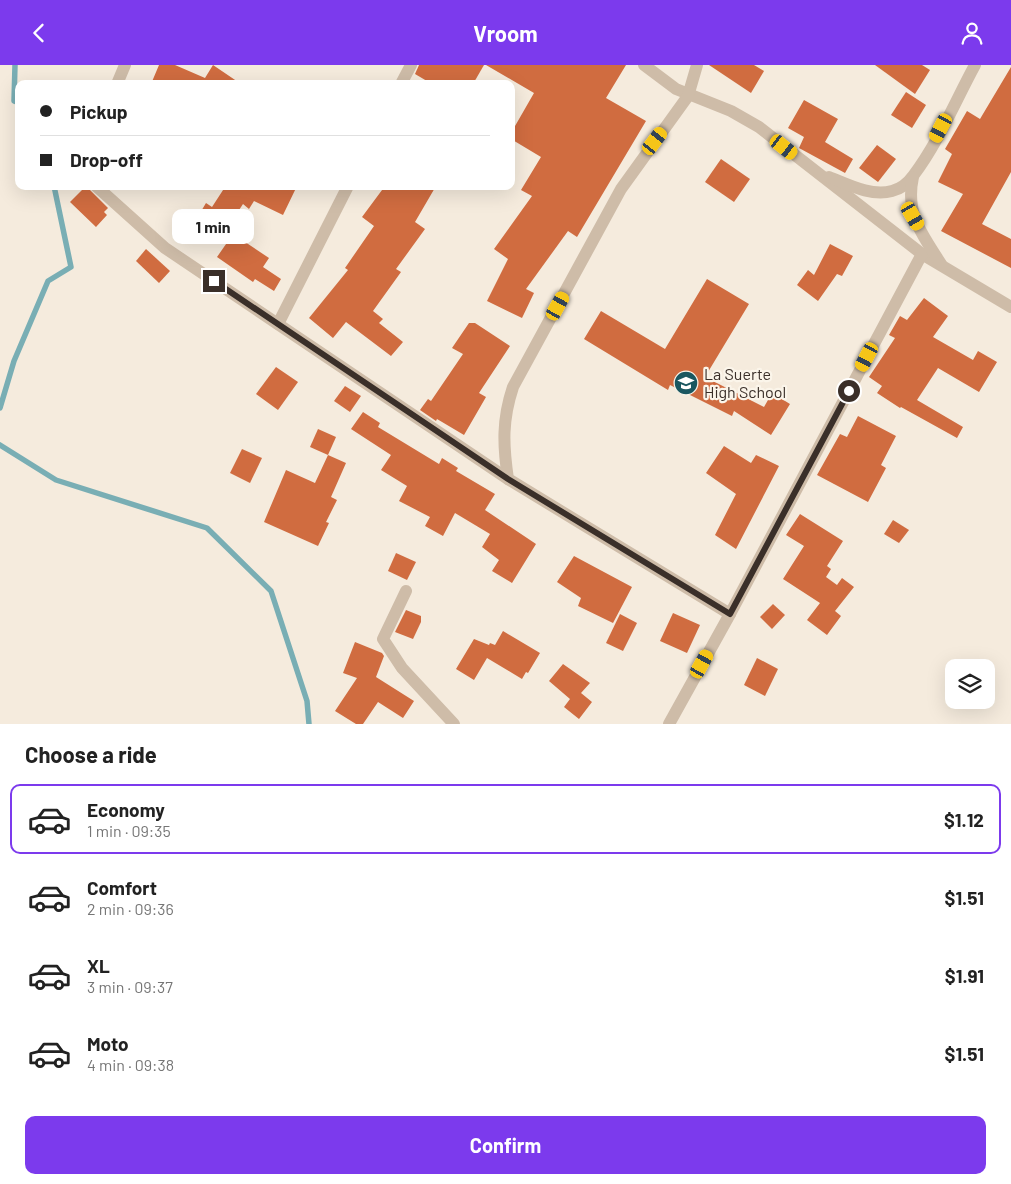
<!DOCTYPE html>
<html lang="en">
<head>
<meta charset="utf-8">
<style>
  body { margin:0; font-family:Barlow,sans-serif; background:#f6f6f6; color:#222; height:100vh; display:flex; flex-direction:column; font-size:19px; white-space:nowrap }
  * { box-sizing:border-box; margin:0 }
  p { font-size:16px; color:#767676 }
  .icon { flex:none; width:28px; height:28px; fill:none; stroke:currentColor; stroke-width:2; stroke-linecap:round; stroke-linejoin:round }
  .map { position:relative; height:659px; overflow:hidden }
  .panel { display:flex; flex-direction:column; background:#fff; flex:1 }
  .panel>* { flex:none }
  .hud { position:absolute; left:15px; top:15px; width:500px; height:110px; border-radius:10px; box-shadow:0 5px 20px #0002; display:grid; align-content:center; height:110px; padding:0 25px; background:#fff }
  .controls { position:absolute; left:945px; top:594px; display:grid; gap:10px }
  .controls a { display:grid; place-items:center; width:50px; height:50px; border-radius:10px; background:#fff; box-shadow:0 5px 20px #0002; font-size:25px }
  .end { position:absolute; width:22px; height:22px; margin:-11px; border:6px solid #3a2f29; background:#fff; box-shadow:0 0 0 2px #fff }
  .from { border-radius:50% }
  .bubble { position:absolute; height:35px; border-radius:10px; background:#fff; box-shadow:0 5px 20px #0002; font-size:16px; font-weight:700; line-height:35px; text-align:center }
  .car { position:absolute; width:15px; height:30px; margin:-15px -8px; border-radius:6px; box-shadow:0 0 4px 1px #0007; background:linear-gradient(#f5c518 24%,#345 0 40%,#f5c518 0 76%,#345 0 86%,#f5c518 0) }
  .hud b { display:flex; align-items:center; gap:18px; height:48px; font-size:19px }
  .hud b+b { border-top:1px solid #e0e0e0 }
  .hud i { width:12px; height:12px; background:#222 }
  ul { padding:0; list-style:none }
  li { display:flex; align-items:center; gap:15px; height:70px; margin:0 10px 8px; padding:0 15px; border:2px solid transparent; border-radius:10px }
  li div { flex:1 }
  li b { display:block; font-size:19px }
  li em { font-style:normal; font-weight:700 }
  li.selected { border-color:#7c3aed }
  li>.icon { width:45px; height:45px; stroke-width:1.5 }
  h2 { padding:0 25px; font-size:22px; line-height:60px }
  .primary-button { display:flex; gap:10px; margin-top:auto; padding:10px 25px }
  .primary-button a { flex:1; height:58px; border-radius:10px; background:#7c3aed; color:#fff; font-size:20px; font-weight:700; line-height:58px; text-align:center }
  header { display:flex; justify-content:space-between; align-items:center; height:65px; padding:0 25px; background:#7c3aed; color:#fff; font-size:22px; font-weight:700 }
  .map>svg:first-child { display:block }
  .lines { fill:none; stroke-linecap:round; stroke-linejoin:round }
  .stream { stroke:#79aeb4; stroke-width:5.5 }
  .building { fill:#d06c40 }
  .minor { stroke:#cebca8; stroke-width:12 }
  .route { stroke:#3a2f29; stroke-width:6 }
  .labels { text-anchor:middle; stroke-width:4.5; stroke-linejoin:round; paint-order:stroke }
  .poi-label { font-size:16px; fill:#3a2f29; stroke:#fbf5ea; text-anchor:start }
</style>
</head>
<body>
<header><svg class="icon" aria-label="back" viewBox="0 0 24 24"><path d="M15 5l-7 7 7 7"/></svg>Vroom<svg class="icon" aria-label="person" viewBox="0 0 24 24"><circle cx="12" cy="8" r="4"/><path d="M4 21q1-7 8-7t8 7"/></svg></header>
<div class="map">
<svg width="1011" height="659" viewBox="0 0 1011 659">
  <rect width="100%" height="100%" fill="#f5ebdd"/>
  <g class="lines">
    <g class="stream">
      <polyline points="15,0 14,36 19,38"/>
      <polyline points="0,343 14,296 48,216 71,202 54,121"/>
      <polyline points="0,380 56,415 207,463 271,526 307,636 309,659"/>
    </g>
  </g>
  <g class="building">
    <polygon points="159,0 175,0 205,13 213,0 241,19 151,19"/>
    <polygon points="419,0 484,0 473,19 432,19 415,9"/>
    <polygon points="486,0 626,0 606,33 646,56 577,172 568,166 526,224 534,228 522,253 487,236 508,194 494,184 532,131 521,125 541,92 511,74 511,68 534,28"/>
    <polygon points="709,0 754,0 764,6 751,28"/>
    <polygon points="875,0 922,0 930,5 915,29"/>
    <polygon points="1011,2 1011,107 982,159 1011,174 1011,203 941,166 963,129 938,117 952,89 945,84 967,46 980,54"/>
    <polygon points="906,27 926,40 912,63 891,50"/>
    <polygon points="804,35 838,54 825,77 853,94 845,108 799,83 804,72 788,63"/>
    <polygon points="877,80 896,94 878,117 859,103"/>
    <polygon points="721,94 750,114 734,137 705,117"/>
    <polygon points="86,121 108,143 104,147 107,150 96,162 70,137"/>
    <polygon points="224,121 297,121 283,150 254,136 249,144 243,139 220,174 194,158 206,138 212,142 225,122"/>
    <polygon points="385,121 436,121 415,157 425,164 396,204 401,207 373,246 383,254 379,258 403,277 391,291 346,257 333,273 309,253 348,205 345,203 374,161 362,152"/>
    <polygon points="233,169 269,193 263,202 281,214 274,226 255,214 253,217 217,192"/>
    <polygon points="830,179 853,191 842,211 837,209 818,236 797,220 808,205 814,210"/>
    <polygon points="146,184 170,206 159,218 136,196"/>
    <polygon points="707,214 749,239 705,312 764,342 772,328 790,339 771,370 734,346 732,351 670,320 668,325 584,274 601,246 665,284"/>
    <polygon points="924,233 948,251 933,272 973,295 978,286 997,297 979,327 938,303 917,335 963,362 957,373 901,342 900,343 877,328 882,321 869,312 895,273 889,270 900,251 907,255"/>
    <polygon points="469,258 475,258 510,281 479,328 486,332 464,370 437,354 436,356 420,345 428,334 431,336 463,289 452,283"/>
    <polygon points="276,302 298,317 278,345 256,329"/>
    <polygon points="345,321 361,331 350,347 334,336"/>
    <polygon points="363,347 380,358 378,362 439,399 442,393 458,403 456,406 495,429 485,445 536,479 512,518 492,506 499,495 482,482 490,469 455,448 443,471 425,461 430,452 399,436 407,421 381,405 391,390 351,364"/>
    <polygon points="858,351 896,371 881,400 886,403 868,437 817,410 840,369 847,372"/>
    <polygon points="318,364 336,372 328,390 310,382"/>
    <polygon points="724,381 751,398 756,390 779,401 736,484 715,470 736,429 706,408"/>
    <polygon points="242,384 262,393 250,418 230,408"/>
    <polygon points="328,390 346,398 331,432 337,435 326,457 329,458 318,481 264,457 286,405 315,418"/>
    <polygon points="800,449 843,476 827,501 831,504 826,512 837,520 842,513 854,522 835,546 841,551 827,570 807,555 820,538 783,514 804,481 786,470"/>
    <polygon points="893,455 909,465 899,478 884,469"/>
    <polygon points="396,488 416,497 407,515 388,506"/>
    <polygon points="574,491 632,522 613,558 578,541 581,533 557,517"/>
    <polygon points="773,539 785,550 772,564 760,552"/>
    <polygon points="406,545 421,551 421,557 413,574 395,567"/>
    <polygon points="673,548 700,560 687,588 660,576"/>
    <polygon points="620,549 637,558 623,586 606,578"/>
    <polygon points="503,566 540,588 528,608 526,607 522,614 487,593 474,615 456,604 474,574 489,580 490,578 495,580"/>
    <polygon points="355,577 382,588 384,591 376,612 414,636 403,653 378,637 363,659 356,659 335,646 357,613 343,608"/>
    <polygon points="757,593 778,604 765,631 744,620"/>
    <polygon points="563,599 590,618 581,628 592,637 579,654 564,642 570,634 549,616"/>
  </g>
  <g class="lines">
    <g class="minor">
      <polyline points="644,0 676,24 731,46 759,62 922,189 1011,242"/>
      <path d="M697,0L688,31L621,124L513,322C502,355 503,380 508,414L730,549L922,189"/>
      <polyline points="117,19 125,0"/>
      <polyline points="401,19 411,0"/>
      <path d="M829,112C847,119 871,132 892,126C900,124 908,118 913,111C938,78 955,37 975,0"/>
      <path d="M913,112C905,149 922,169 941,199"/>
      <polyline points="96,121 165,183 508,414"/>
      <polyline points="278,259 348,121"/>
      <polyline points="406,526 383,574 402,603 454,659"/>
      <polyline points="669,659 730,549"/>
    </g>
  </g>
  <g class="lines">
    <polyline class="route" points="214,216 508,414 730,549 849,326"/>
  </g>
  <defs>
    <g id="school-disc" transform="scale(1.25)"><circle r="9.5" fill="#1a5760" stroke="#fbf5ea"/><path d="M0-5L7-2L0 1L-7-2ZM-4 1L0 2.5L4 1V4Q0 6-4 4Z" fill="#fff"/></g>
  </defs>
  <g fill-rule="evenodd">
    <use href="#school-disc" x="686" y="318"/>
  </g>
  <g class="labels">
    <g class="poi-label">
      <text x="704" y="315">La Suerte<tspan x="704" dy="18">High School</tspan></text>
    </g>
  </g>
</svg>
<div class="controls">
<a><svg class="icon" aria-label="layers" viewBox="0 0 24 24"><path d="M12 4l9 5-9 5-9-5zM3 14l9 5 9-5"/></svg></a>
</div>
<i class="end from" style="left:849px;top:326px"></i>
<i class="end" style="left:214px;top:216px"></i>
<div class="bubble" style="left:172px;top:144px;width:82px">1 min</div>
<i class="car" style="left:941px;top:63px;rotate:208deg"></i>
<i class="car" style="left:655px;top:76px;rotate:37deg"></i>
<i class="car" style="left:784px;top:82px;rotate:128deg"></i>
<i class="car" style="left:913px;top:151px;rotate:150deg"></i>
<i class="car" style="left:558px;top:241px;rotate:29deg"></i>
<i class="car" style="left:867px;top:292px;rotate:208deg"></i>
<i class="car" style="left:702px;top:599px;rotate:29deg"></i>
<div class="hud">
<b><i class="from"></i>Pickup</b>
<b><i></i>Drop-off</b>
</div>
</div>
<section class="panel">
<h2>Choose a ride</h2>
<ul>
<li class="selected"><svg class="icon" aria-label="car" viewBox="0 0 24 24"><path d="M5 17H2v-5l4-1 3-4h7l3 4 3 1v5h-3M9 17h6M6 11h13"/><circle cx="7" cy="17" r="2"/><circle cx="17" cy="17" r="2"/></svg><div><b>Economy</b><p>1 min · 09:35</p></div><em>$1.12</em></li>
<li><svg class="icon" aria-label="car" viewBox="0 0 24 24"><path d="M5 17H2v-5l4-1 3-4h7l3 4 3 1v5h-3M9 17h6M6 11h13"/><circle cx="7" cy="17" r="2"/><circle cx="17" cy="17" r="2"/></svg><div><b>Comfort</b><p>2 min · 09:36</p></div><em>$1.51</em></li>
<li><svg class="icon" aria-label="car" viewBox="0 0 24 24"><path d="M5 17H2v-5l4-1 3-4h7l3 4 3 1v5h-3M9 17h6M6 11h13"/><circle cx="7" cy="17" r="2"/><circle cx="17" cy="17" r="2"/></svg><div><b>XL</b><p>3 min · 09:37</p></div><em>$1.91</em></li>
<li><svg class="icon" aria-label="car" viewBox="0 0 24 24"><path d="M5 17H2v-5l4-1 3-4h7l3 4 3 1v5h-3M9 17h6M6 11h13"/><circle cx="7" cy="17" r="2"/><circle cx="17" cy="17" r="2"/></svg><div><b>Moto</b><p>4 min · 09:38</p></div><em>$1.51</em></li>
</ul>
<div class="primary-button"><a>Confirm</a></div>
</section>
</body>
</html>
